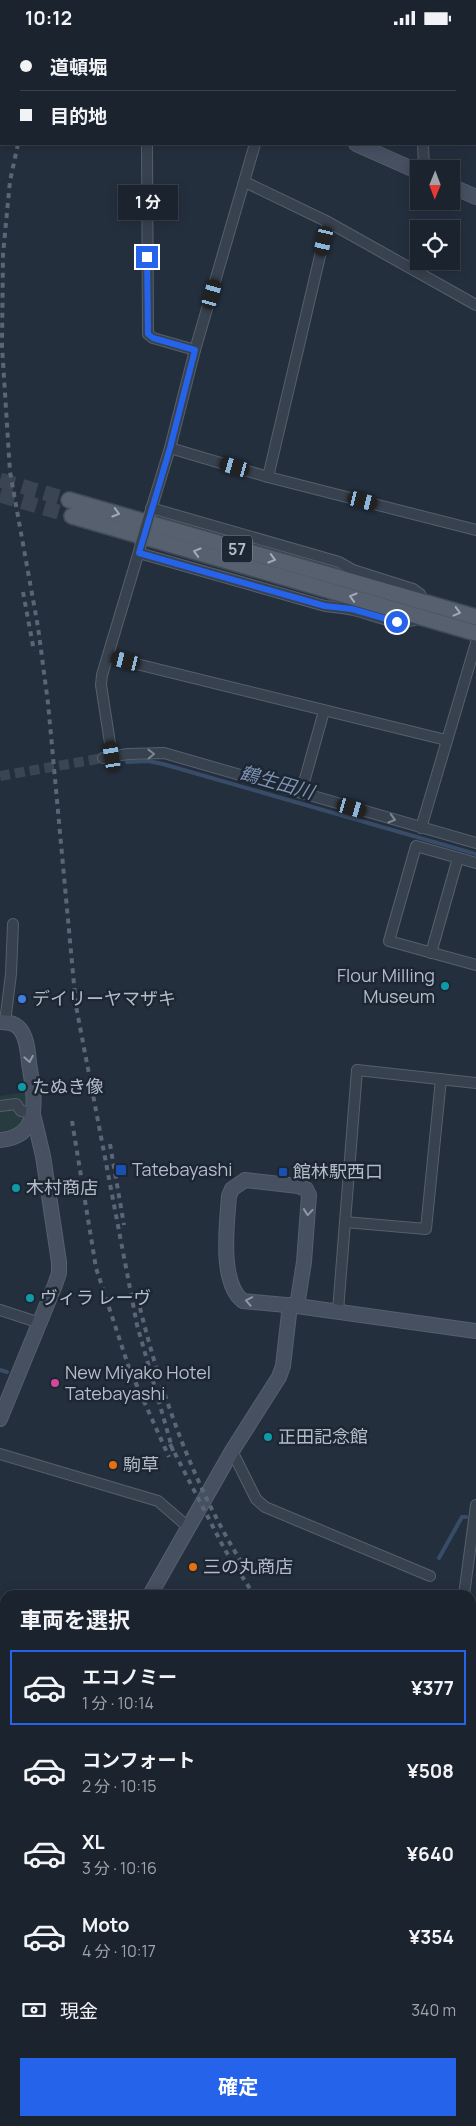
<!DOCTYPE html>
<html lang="ja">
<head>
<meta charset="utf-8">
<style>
  body { margin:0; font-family:Manrope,"Noto Sans JP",sans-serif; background:#282f3a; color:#f1f3f6; height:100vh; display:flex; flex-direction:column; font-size:19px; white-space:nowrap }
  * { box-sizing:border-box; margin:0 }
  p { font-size:16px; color:#a0a4aa }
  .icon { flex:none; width:28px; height:28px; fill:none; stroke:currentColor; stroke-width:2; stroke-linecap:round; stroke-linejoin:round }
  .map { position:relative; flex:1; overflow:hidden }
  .details { position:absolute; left:0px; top:1555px; width:476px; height:536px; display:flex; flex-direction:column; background:#1b232e; border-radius:15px 15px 0 0; box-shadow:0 2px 12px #0003,0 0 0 1px #39404a }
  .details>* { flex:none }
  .top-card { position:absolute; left:0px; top:0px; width:476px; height:110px; box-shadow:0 2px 12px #0003,0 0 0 1px #39404a; display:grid; align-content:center; height:110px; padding:0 20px; background:#1b232e }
  .needle { width:32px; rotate:181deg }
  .buttons { position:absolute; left:410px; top:125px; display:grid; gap:10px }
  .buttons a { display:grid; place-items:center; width:50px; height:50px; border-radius:0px; background:#1b232e; box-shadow:0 2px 12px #0003,0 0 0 1px #39404a; font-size:25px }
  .end { position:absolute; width:22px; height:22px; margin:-11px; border:6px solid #2563eb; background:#fff; box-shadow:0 0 0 2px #fff }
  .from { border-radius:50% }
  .bubble { position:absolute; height:35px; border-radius:0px; background:#1b232e; box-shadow:0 2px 12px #0003,0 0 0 1px #39404a; font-size:16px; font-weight:700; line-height:35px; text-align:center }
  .car { position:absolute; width:15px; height:30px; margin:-15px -8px; border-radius:6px; box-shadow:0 0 4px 1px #0007; background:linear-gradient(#222 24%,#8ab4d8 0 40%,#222 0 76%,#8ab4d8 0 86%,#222 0) }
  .top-card b { display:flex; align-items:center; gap:18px; height:48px; font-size:19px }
  .top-card b+b { border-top:1px solid #39404a }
  .top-card i { width:12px; height:12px; background:#f1f3f6 }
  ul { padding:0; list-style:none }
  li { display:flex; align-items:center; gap:15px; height:75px; margin:0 10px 8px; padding:0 10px; border:2px solid transparent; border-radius:0px }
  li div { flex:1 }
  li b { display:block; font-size:19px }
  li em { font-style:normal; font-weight:700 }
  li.current { border-color:#2563eb }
  li>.icon { width:45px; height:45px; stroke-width:1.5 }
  h2 { padding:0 20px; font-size:22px; line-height:60px }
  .pay { display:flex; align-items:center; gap:12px; height:55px; padding:0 20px; font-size:19px }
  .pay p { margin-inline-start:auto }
  .cta { display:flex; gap:10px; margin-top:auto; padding:10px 20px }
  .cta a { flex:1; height:58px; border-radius:0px; background:#2563eb; color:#fff; font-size:20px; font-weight:700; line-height:58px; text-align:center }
  .status { display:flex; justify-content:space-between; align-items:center; height:35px; padding:0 25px; background:#1b232e; direction:ltr }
  .status svg { height:14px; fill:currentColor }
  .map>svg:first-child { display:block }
  .green { fill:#263c3f }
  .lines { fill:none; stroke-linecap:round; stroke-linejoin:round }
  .stream { stroke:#394c67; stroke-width:4 }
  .street-tunnel { stroke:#3a4453; stroke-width:10; stroke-dasharray:10 5; stroke-linecap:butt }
  .primary-tunnel { stroke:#3a4453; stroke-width:15; stroke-dasharray:15 8; stroke-linecap:butt }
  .street-casing { stroke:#565f6c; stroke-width:12 }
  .secondary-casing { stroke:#565f6c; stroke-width:16 }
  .primary-casing { stroke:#414a57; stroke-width:18 }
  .street { stroke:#38414e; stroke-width:10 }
  .secondary { stroke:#465061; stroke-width:14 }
  .primary { stroke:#56606e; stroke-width:15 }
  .rail { stroke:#5a6575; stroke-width:4; stroke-dasharray:5 5; stroke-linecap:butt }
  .street-bridge-casing { stroke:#565f6c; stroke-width:12; stroke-linecap:butt }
  .street-bridge { stroke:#38414e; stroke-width:10 }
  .oneway { stroke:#a1aab7 }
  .oneway2 { stroke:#7c8592 }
  .oneway3 { stroke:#8e96a5 }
  .route { stroke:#2563eb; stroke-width:6 }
  .culture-dot { fill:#0f9aa8; stroke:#1d2633; stroke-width:2 }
  .shop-dot { fill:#3f7fe0; stroke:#1d2633; stroke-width:2 }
  .transit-dot { fill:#1a4fb4; stroke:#1d2633; stroke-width:2 }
  .hotel-dot { fill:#d1479c; stroke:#1d2633; stroke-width:2 }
  .food-dot { fill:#e8710a; stroke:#1d2633; stroke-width:2 }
  .labels { text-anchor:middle; stroke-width:5; stroke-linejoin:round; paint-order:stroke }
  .shield { fill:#1d2633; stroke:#878f9c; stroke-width:1 }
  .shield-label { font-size:16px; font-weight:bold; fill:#b4bcc9 }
  .poi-label { font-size:18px; fill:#b4bcc9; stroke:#1d2633; text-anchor:start }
  .water-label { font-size:19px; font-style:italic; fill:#7c92b1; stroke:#1d2633 }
</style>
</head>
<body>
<div class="status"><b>10:12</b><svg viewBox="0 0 49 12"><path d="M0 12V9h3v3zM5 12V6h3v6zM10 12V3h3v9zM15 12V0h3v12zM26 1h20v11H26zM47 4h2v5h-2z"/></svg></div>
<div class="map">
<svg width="476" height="2091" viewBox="0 0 476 2091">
  <rect width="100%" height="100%" fill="#242f3e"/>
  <path class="green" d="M26,1057C27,1072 28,1082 18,1094L0,1096V1061Z"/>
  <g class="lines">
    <g class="stream">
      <polyline points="127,727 148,726 163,729 476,819"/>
      <polyline points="0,1335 7,1337"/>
      <polyline points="439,1523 462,1482 466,1482"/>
    </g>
    <polyline class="street-tunnel" points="0,741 103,723"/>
    <g class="primary-tunnel">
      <polyline points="0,445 69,465"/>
      <polyline points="0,460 72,481"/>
    </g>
    <g class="street-casing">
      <g id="street">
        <polyline points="143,0 143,1"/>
        <polyline points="187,0 188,1"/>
        <polyline points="334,0 334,1"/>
        <polyline points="419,0 419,1"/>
        <polyline points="0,72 1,72"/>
        <polyline points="147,109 148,299 153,303 195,315"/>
        <polyline points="423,109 424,134"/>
        <polyline points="245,147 328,187 476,270"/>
        <polyline points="170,413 268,442 476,495"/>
        <polyline points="268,442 328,187"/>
        <polyline points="151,473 339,527 353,535 413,554 420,559 424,567"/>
        <polyline points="150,478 170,413 195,315 255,109"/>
        <path d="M139,518L325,571C334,572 344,573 353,575C376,580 399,594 422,582"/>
        <polyline points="108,622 446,705"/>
        <polyline points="112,721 101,650 102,640 140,513"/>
        <polyline points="103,723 128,719 164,718 476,808"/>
        <polyline points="301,758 324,676"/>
        <polyline points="421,793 476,608"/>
        <polyline points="476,828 416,811 389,906 476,930"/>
        <polyline points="431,918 458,823"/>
        <polyline points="5,987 11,939 13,889"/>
        <polyline points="0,1071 16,1069 21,1076 27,1077"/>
        <polyline points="345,1187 426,1194 441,1044"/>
        <polyline points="0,1275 40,1288"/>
        <polyline points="338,1276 357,1035 476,1048"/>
        <polyline points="232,1416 256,1464 265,1472 430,1541"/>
        <polyline points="0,1419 158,1466 187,1491"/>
        <polyline points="464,1560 476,1470"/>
        <polyline points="471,1796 476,1750"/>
        <polyline points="0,1855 5,1846"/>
        <polyline points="0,1917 5,1920"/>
        <polyline points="0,2020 5,2023"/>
        <polyline points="117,2086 126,2091"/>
        <polyline points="172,2091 175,2086"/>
        <polyline points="387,2091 389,2086"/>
        <polyline points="424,2091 425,2086"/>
      </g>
    </g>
    <g class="secondary-casing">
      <g id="secondary">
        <polyline points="245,0 245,1"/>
        <polyline points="356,109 419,137"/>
        <polyline points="451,151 476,162"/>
        <path d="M0,987C6,987 14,988 18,992C27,1000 28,1017 29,1028C34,1060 44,1101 0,1105"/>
        <path d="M297,1271L304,1227L309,1160L306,1154L298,1151L245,1145L232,1154L229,1161C227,1188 219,1248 243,1266L297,1271L476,1296"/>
        <polyline points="0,1384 55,1250 59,1238 59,1227 43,1121 33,1079"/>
        <polyline points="150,1560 232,1416 279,1342 283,1331 290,1270"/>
        <polyline points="471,1628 476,1590"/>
        <polyline points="0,1637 5,1638"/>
        <polyline points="471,1896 476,1902"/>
        <polyline points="406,2091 407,2086"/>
      </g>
    </g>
    <g class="primary-casing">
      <g id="primary">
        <polyline points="69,465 476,582"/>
        <polyline points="72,481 476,598"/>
      </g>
    </g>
    <use href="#street" class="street"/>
    <use href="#secondary" class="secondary"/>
    <use href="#primary" class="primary"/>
    <g class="rail">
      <polyline points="35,1 35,0"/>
      <polyline points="18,109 10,146 3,219 2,311 10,437 38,592 48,668 76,971 137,1290 173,1416"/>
      <polyline points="23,557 34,616"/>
      <polyline points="72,1086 96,1233 129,1333 169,1422"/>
      <polyline points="110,1109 124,1190"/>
      <path d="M140,1273C162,1362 193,1448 240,1525"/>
      <polyline points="170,1409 225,1515 254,1560"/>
      <polyline points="471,1837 476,1842"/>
      <polyline points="471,1864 476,1870"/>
      <polyline points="471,1874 476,1881"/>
    </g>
    <g class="street-bridge-casing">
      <polyline id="street-bridge" points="140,512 150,478"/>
    </g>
    <use href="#street-bridge" class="street-bridge"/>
  </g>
  <defs><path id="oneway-chevron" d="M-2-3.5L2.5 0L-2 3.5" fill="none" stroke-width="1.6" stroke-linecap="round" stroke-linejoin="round" transform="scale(1.25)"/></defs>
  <g class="oneway">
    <use href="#oneway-chevron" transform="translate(116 478) rotate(16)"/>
    <use href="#oneway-chevron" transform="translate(197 517) rotate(-164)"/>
    <use href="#oneway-chevron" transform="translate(272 524) rotate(16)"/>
    <use href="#oneway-chevron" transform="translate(353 562) rotate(-164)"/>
    <use href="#oneway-chevron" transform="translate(457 577) rotate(15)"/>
  </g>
  <g class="oneway2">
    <use href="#oneway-chevron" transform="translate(151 719) rotate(-1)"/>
    <use href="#oneway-chevron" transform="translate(392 784) rotate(16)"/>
  </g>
  <g class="oneway3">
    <use href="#oneway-chevron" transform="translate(29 1024) rotate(80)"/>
    <use href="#oneway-chevron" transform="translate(308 1177) rotate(95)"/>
    <use href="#oneway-chevron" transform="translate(249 1266) rotate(-169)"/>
  </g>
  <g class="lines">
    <polyline class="route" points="147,222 148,299 153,303 195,315 170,413 139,518 325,571 352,574 397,587"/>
  </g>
  <g class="culture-dot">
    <circle cx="445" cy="951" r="5"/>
    <circle cx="22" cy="1052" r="5"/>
    <circle cx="16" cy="1153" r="5"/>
    <circle cx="30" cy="1263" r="5"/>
    <circle cx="268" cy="1402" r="5"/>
  </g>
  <circle class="shop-dot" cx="22" cy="964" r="5"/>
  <g class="transit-dot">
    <rect x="115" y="1129" width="12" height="12" rx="2.5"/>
    <rect x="278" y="1132" width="10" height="10" rx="2.5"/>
  </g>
  <circle class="hotel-dot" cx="55" cy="1348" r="5"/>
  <g class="food-dot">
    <circle cx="113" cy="1430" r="5"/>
    <circle cx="193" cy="1532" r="5"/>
  </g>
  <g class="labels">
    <rect class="shield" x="222" y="500.5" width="30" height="27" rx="4"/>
    <g class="shield-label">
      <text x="237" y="520">57</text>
    </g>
    <g class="poi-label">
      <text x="435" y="947" text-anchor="end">Flour Milling<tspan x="435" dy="21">Museum</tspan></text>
      <text x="32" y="970">デイリーヤマザキ</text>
      <text x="32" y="1058">たぬき像</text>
      <text x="132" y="1141">Tatebayashi</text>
      <text x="293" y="1143">館林駅西口</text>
      <text x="26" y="1159">木村商店</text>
      <text x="40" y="1269">ヴィラ レーヴ</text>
      <text x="65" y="1344">New Miyako Hotel<tspan x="65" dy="21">Tatebayashi</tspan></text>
      <text x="278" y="1408">正田記念館</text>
      <text x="123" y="1436">駒草</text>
      <text x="203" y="1538">三の丸商店</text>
    </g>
    <g class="water-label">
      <text transform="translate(277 747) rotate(16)" y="7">鶴生田川</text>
    </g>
  </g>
</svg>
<div class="buttons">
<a><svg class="needle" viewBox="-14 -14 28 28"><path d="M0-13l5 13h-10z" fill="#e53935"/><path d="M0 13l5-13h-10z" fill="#a0a4aa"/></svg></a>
<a><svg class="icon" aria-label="locate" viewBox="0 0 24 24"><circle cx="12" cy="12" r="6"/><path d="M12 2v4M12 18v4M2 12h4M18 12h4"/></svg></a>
</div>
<i class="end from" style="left:397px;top:587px"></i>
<i class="end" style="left:147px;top:222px"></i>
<div class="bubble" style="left:118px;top:150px;width:60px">1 分</div>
<i class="car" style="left:324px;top:206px;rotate:193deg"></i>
<i class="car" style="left:212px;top:259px;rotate:16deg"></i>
<i class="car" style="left:235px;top:432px;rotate:286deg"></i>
<i class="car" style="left:363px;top:466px;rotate:104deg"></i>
<i class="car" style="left:126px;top:626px;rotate:284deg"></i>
<i class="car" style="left:112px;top:721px;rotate:351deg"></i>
<i class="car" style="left:352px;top:773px;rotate:106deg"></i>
<div class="top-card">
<b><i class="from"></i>道頓堀</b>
<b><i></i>目的地</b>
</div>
<section class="details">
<h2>車両を選択</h2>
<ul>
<li class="current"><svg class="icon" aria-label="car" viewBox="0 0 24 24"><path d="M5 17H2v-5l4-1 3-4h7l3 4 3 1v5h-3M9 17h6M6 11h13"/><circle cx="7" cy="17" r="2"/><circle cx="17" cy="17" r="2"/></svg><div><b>エコノミー</b><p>1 分 · 10:14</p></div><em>¥377</em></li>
<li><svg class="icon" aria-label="car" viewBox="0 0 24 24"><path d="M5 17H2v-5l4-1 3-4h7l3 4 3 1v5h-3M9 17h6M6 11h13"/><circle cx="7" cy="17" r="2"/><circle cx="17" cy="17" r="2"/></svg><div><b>コンフォート</b><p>2 分 · 10:15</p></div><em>¥508</em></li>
<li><svg class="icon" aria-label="car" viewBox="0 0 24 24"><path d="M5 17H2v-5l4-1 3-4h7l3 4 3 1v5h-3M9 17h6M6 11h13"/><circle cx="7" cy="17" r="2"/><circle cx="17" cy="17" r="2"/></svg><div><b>XL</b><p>3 分 · 10:16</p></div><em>¥640</em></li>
<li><svg class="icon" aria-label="car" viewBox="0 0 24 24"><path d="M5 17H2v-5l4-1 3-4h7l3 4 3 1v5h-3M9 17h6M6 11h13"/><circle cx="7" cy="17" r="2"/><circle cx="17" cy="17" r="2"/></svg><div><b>Moto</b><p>4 分 · 10:17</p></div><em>¥354</em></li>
</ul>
<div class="pay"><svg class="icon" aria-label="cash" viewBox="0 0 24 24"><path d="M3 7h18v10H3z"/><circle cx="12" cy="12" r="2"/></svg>現金<p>340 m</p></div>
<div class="cta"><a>確定</a></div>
</section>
</div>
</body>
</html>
